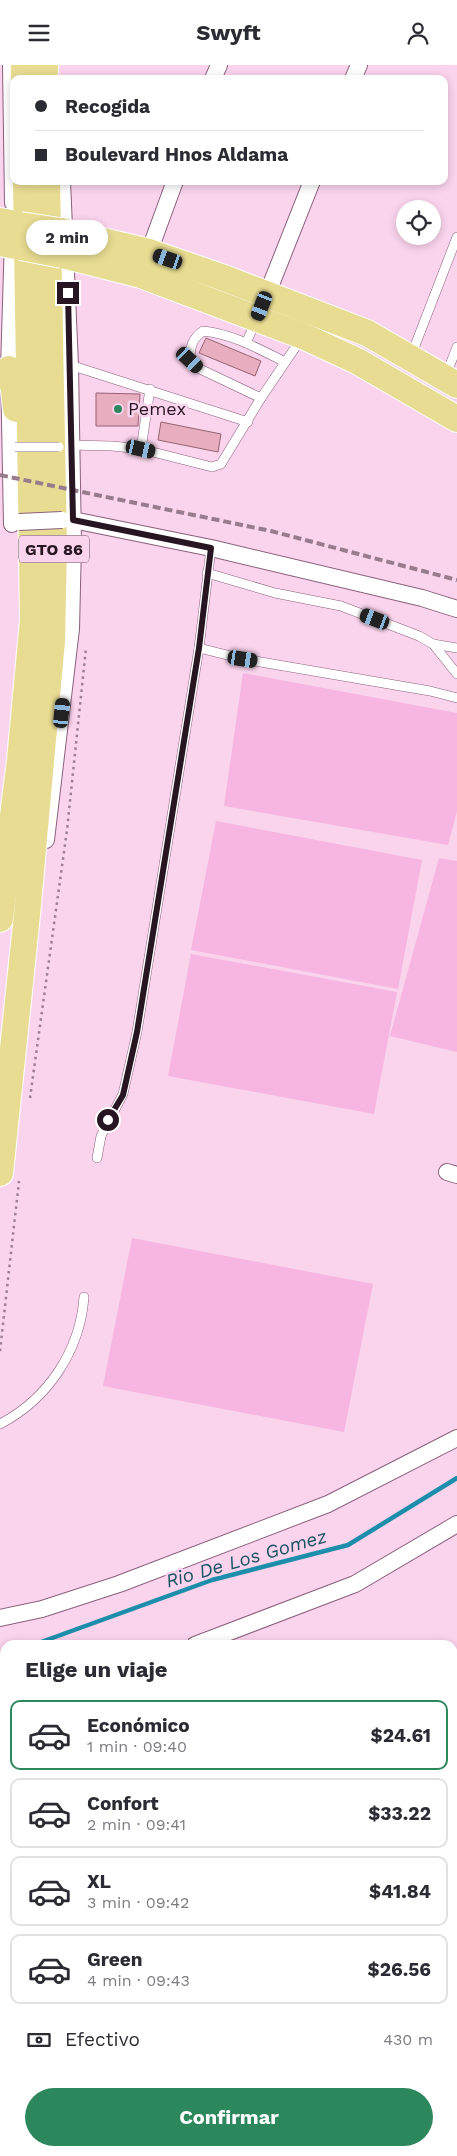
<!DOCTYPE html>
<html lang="es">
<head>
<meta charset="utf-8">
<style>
  body { margin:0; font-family:"Work Sans",sans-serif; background:#f2f2f3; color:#2b2b33; height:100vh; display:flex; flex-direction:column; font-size:19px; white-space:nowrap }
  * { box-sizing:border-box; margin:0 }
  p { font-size:16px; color:#7c7c81 }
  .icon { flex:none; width:28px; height:28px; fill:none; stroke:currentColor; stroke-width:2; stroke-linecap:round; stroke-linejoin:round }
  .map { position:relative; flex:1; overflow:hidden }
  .sheet { position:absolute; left:0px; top:1575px; width:458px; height:516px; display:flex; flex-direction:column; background:#fff; border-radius:15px 15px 0 0; box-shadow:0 2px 8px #0003 }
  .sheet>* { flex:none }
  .top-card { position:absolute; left:10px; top:10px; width:438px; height:110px; border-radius:10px; box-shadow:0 2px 8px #0003; display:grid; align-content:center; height:110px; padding:0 25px; background:#fff }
  .controls { position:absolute; left:396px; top:135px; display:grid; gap:10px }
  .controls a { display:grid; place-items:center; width:45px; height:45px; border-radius:50%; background:#fff; box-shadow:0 2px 8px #0003; font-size:25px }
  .end { position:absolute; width:22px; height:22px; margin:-11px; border:6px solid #271621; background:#fff; box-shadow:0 0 0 2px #fff }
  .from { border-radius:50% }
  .bubble { position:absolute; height:35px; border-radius:18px; background:#fff; box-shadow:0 2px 8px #0003; font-size:16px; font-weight:700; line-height:35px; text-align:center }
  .car { position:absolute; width:15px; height:30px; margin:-15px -8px; border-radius:6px; box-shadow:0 0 4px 1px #0007; background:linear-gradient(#222 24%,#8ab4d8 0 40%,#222 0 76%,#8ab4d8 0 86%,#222 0) }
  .top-card b { display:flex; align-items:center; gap:18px; height:48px; font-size:19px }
  .top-card b+b { border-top:1px solid #e1e1e2 }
  .top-card i { width:12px; height:12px; background:#2b2b33 }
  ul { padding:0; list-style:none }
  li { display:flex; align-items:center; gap:15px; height:70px; margin:0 10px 8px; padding:0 15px; border:2px solid #e1e1e2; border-radius:10px }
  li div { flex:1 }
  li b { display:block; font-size:19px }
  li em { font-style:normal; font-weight:700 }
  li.on { border-color:#2c875c }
  li>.icon { width:45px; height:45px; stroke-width:1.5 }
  h2 { padding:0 25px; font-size:22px; line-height:60px }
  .pay { display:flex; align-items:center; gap:12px; height:55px; padding:0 25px; font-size:19px }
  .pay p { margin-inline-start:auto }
  .primary-button { display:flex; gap:10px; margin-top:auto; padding:10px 25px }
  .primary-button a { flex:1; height:58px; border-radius:30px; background:#2c875c; color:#fff; font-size:20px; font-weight:700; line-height:58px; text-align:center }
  header { display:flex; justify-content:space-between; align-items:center; height:65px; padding:0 25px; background:#fff; font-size:22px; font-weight:700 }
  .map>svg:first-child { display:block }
  .green { fill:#f6b6e1 }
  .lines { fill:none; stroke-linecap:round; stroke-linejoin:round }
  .stream { stroke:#1c8eac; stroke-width:4.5 }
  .building { fill:#e6aebf; stroke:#966373 }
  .lane-casing { stroke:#8b607d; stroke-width:10 }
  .street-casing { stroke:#8b607d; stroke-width:18 }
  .primary-casing { stroke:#fff; stroke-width:28 }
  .path { stroke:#9c7f92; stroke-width:2.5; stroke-dasharray:2.5 4; stroke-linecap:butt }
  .lane { stroke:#fff; stroke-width:9 }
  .street { stroke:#fff; stroke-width:16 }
  .primary { stroke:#e8dc92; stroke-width:26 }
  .rail { stroke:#987b8d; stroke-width:4; stroke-dasharray:8 4; stroke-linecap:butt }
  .lane-bridge-casing { stroke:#8b607d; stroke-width:10; stroke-linecap:butt }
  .street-bridge-casing { stroke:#8b607d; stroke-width:18; stroke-linecap:butt }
  .primary-bridge-casing { stroke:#fff; stroke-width:28; stroke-linecap:butt }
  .lane-bridge { stroke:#fff; stroke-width:9 }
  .street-bridge { stroke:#fff; stroke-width:16 }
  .primary-bridge { stroke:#e8dc92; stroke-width:26 }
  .route { stroke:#271621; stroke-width:6 }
  .poi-dot { fill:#2c875c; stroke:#fad3ec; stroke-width:2 }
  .labels { text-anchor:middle; stroke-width:5; stroke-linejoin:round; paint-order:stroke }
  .shield { fill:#fad3ec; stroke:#664f5e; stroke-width:1 }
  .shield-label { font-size:16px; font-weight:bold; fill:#271621 }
  .poi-label { font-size:18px; fill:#271621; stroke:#fad3ec; text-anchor:start }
  .water-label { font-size:19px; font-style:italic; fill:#175363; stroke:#fad3ec }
</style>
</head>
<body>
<header><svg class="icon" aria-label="menu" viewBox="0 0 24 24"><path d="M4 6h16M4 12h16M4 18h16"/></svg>Swyft<svg class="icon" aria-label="person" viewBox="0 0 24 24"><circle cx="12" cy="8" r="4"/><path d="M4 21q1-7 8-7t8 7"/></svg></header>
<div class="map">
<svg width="457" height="2091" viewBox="0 0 457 2091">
  <rect width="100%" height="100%" fill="#fad3ec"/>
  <g class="green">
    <polygon points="243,608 457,648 457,746 448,780 224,741"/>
    <polygon points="216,756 422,795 398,924 191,885"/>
    <polygon points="439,793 457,796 457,987 390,971"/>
    <polygon points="191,889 397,927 374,1049 168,1011"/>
    <polygon points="132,1173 373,1219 344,1367 103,1321"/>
  </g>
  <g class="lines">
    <g class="stream">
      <polyline points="33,1580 212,1515 348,1480 457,1413"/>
      <polyline points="0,1592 5,1590"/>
    </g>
  </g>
  <g class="building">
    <polygon points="206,273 261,296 255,311 199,288"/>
    <polygon points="96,328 140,329 138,361 96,361"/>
    <polygon points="161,357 221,369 218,387 158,375"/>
  </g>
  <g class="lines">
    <g class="lane-casing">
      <g id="lane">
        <polyline points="246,278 256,256"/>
        <polyline points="411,291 457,172"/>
        <polyline points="70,300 248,357"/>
        <polyline points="446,310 457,282"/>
        <path d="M261,333L200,304L190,295C190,282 192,274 203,266C233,269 259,284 285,297"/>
        <polyline points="69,380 112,381 141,384 212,402 221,399 261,333 301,274"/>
        <polyline points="141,384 150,324"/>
        <polyline points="211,483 199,583 243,594 430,626 457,633"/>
        <polyline points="207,508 275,528 341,541 419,571 433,579 457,609"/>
        <polyline points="433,579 457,583"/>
        <polyline points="97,1093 101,1071 123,1029 137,967 199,583"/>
        <path d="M0,1359C48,1334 80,1286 84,1232"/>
        <polyline points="0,1721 5,1718"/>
      </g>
    </g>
    <g class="street-casing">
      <g id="street">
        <polyline points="11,0 13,138"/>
        <polyline points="213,14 219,0"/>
        <polyline points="353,14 359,0"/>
        <polyline points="149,187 175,116"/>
        <polyline points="264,237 312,116"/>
        <polyline points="64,455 73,455 211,483 422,533 457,544"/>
        <polyline points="12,459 9,304 13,172"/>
        <polyline points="46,775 71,564 73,478 70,300 62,116"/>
        <polyline points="447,1107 457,1110"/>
        <polyline points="0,1553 42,1544 119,1519 328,1439 457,1373"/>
        <polyline points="195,1580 355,1519 457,1459"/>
        <polyline points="0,1650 5,1648"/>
      </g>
    </g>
    <g class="primary-casing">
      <g id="primary">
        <polyline points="24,0 24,14"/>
        <polyline points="45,0 45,14"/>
        <polyline points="0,156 20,160"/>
        <polyline points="60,166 149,187 224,213 367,268 457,320"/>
        <polyline points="0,178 21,182"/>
        <polyline points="62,190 141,210 303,271 357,296 457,354"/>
        <polyline points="9,304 14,325 16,344"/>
        <polyline points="0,854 20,695 33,555 26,116"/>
        <polyline points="0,1108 27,850 52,576 54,480 47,116"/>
      </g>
    </g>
    <g class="path">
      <polyline points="30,1033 67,765 86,583"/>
      <polyline points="0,1286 19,1116"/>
    </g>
    <use href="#lane" class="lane"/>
    <use href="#street" class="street"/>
    <use href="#primary" class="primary"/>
    <polyline class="rail" points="0,410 271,466 457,515"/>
    <g class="lane-bridge-casing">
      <polyline id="lane-bridge" points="15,382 59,382"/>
    </g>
    <g class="street-bridge-casing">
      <polyline id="street-bridge" points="19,457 62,455"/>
    </g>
    <g class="primary-bridge-casing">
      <g id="primary-bridge">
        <polyline points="20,160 60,166"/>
        <polyline points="21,182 62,190"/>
      </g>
    </g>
    <use href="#lane-bridge" class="lane-bridge"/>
    <use href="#street-bridge" class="street-bridge"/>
    <use href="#primary-bridge" class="primary-bridge"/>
  </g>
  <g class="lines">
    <polyline class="route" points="68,228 73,455 211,483 199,583 137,967 123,1030 108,1055"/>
  </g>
  <circle class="poi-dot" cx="118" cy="344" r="5"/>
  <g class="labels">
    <rect class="shield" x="19" y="470.5" width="70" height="27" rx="4"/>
    <g class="shield-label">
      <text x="54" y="490">GTO 86</text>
    </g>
    <g class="poi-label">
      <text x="128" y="350">Pemex</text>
    </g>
    <g class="water-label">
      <text transform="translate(246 1493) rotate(-16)" y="7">Rio De Los Gomez</text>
    </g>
  </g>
</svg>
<div class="controls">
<a><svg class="icon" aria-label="locate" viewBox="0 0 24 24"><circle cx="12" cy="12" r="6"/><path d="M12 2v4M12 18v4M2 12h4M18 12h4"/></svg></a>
</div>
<i class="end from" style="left:108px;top:1055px"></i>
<i class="end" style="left:68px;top:228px"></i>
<div class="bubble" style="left:26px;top:155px;width:82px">2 min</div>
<i class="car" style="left:168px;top:194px;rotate:289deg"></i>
<i class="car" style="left:262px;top:241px;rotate:201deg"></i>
<i class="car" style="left:190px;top:295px;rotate:133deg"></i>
<i class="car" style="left:141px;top:384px;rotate:103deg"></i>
<i class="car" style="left:375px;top:554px;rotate:291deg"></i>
<i class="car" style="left:243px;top:594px;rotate:99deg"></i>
<i class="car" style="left:62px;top:648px;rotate:6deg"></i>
<div class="top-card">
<b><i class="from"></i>Recogida</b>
<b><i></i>Boulevard Hnos Aldama</b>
</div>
<section class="sheet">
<h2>Elige un viaje</h2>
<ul>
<li class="on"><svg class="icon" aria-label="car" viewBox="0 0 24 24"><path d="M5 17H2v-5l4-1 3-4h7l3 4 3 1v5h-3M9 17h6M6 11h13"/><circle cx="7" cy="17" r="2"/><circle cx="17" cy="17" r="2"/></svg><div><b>Económico</b><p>1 min · 09:40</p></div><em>$24.61</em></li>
<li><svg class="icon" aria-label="car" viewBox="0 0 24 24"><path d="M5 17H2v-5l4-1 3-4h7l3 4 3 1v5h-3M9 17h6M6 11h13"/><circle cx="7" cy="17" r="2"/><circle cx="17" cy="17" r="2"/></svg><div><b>Confort</b><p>2 min · 09:41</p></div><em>$33.22</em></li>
<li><svg class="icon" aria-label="car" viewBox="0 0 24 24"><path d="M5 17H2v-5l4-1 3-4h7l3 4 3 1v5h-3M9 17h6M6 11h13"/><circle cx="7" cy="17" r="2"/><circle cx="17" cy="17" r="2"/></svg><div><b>XL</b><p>3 min · 09:42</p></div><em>$41.84</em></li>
<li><svg class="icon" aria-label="car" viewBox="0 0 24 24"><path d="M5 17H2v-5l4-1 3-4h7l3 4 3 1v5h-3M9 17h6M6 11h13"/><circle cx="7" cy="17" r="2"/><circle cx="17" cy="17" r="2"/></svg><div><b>Green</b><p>4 min · 09:43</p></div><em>$26.56</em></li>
</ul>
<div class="pay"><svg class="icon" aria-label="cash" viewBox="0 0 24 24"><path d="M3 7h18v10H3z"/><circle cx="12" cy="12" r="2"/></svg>Efectivo<p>430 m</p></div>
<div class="primary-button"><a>Confirmar</a></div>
</section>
</div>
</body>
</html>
